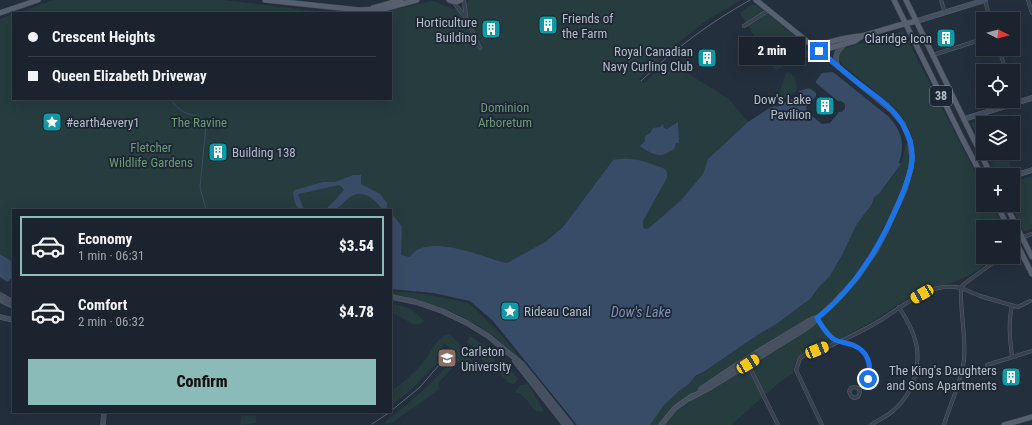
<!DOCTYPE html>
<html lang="en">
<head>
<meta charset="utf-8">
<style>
  body { margin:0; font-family:"Roboto Condensed",sans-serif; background:#282f3a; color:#f1f3f6; height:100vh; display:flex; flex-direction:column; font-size:15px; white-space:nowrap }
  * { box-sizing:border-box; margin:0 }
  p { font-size:13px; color:#a0a4aa }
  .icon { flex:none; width:22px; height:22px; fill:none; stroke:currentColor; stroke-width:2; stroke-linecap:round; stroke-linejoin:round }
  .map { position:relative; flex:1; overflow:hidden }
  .details { position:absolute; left:12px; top:209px; width:380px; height:204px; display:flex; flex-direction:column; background:#1b232e; border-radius:0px; box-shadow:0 4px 16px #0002,0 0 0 1px #39404a }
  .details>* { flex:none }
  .guide { position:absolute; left:12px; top:12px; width:380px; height:88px; border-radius:0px; box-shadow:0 4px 16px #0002,0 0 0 1px #39404a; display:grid; align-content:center; height:88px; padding:0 16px; background:#1b232e }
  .needle { width:26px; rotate:96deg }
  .buttons { position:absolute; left:976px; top:12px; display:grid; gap:8px }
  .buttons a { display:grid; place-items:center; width:44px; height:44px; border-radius:0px; background:#1b232e; box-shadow:0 4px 16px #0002,0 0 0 1px #39404a; font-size:20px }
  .end { position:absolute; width:18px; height:18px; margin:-9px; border:5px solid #1a73e8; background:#fff; box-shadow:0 0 0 2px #fff }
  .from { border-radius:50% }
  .bubble { position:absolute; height:28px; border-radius:0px; background:#1b232e; box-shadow:0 4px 16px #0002,0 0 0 1px #39404a; font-size:13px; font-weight:800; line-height:28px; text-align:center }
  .car { position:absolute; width:12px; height:24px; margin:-12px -6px; border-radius:5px; box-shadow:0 0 3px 1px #0007; background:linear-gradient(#f5c518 24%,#345 0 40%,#f5c518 0 76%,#345 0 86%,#f5c518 0) }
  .guide b { display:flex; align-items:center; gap:14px; height:38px; font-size:15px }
  .guide b+b { border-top:1px solid #39404a }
  .guide i { width:10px; height:10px; background:#f1f3f6 }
  ul { padding:7px 0 0; list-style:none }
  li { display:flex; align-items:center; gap:12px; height:60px; margin:0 8px 6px; padding:0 8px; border:2px solid transparent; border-radius:0px }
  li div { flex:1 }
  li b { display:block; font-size:15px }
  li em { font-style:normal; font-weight:800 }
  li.selected { border-color:#8bbbb9 }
  li>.icon { width:36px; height:36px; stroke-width:1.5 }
  .button { display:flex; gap:8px; margin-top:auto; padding:8px 16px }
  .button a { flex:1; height:46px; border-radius:0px; background:#8bbbb9; color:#111; font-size:16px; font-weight:800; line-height:46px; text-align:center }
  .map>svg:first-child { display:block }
  .green { fill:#263c3f }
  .water { fill:#394c67 }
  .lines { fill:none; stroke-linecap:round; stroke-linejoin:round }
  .stream { stroke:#394c67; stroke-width:1 }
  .street-casing { stroke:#565f6c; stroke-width:4 }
  .secondary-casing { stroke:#565f6c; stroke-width:5.5 }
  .primary-casing { stroke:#414a57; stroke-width:6 }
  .street { stroke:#38414e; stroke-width:3 }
  .secondary { stroke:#465061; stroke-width:4.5 }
  .primary { stroke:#56606e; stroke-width:5 }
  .tram { stroke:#5a6575; stroke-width:1 }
  .route { stroke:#1a73e8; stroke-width:5 }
  .labels { text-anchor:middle; stroke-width:3.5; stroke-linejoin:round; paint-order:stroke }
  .shield { fill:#1d2633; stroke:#878f9c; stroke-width:1 }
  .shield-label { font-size:12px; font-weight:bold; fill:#b4bcc9 }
  .poi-label { font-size:13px; fill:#b4bcc9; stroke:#1d2633; text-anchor:start }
  .park-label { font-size:13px; fill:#6b9a76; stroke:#1d2633 }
  .water-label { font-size:14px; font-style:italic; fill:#7c92b1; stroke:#1d2633 }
</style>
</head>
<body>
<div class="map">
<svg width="1032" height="425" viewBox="0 0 1032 425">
  <rect width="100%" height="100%" fill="#242f3e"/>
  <g class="green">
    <polygon points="54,0 223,0 332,13 17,13"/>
    <polygon points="469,0 741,0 704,22 677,44 639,79 644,83 669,62 729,99 748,122 708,159 703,174 681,200 649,228 645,229 643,226 643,221 667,178 613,160 563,227 545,242 507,263 445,246 410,257 401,255 391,255 391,210 13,210 13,262 0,254 0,19 13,14 13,99 391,99 391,13 379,13 433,1 453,9 466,5"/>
    <polygon points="751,5 756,5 806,45 805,47 811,53 811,57 797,57 792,60 789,58 781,68 775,70 740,13"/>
    <path d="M903,31L983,188V205H992L1004,227H983V257H995C983,266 971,276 956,281C945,286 932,286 921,291C906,298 893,308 879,317C865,326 846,336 831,343C820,348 810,347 800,356C795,360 794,367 793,373L780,382L731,425H650C660,406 686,380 705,371L756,336L778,323L810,299L819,287L830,276L842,255L857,224L872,204L874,197L879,194C892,178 903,167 905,146L913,138C908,126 903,117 895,108L843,65L839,60L838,55L842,49L846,48Z"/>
    <polygon points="788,71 795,77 797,91 783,100 779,94 786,73"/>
    <polygon points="995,115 997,123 983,123 983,146 971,123"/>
    <polygon points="986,153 1007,153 1012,171 997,175"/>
    <polygon points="1032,176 1032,229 1026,231 1023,230 1011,205 1013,205 1013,182"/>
    <path d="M391,291L425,294L469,303L498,331L574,425H573C554,402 536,379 517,357C485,323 437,301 391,295Z"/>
    <path d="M391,304C409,307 411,308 424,321L420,324H413L391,312Z"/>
    <path d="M449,334C453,336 467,352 470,356C472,359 472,359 472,363L469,365H465L458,362L438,383L440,389L393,422L385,424L386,421C411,401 438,381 455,353L444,343L437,356L436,364L413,388L391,406V391C403,383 413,374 422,364C431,354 435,338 449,334Z"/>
    <polygon points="470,336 485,346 495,361 490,365 487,364 477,355 473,346 467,342"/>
    <polygon points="504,367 510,369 518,379 514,384 509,383 500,374 502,368"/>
    <path d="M528,384L544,411C529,416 531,395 516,393V390L521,385Z"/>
    <polygon points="241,415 256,416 256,423 240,425"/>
  </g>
  <g class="water">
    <path d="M833,72L889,117C902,132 905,144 899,163L901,164L879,194L874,197L872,204L857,224L842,255L830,276L819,287L810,299L778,323L756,336L705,371L695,376L689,384L678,392L664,405L650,425H577L493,321L470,301L433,293L391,289V240L393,231L391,215L394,216L402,227L401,255L410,257C412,254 416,250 419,249C443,239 482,257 507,263L545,242L563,227L613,160C632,156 648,162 665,169L667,172V178L643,221V227L645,229L649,228L681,200L703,174L708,159L748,122L768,109L774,106L777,107L790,99H795L800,93L799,91C808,89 808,86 816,93V96L806,107L807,112L822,124L830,123L839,112H842L845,108V104L841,101H838L816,83V81L822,73Z"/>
    <path d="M678,122L679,143H676L674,149C670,151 666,154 662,155C655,156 645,150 640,146L645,141V136L650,133L653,128L660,127L663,124L664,128L667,129Z"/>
    <path d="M353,175H361V184L380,194L387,203V209L383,210C375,199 362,187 349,198C345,201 339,208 334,210C332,211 327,210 325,210L337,198L344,190L342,187L339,185L298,194L304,210H299L295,203L293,192L295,190L323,182H335Z"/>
    <polygon points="0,254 13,262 13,277 7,282 0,277"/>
  </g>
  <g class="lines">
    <path class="stream" d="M170,99C174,104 178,109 184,112C195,118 198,111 206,125L200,187L206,210"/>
    <g class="street-casing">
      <g id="street">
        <polyline points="464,0 466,16"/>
        <polyline points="941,0 945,13"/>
        <polyline points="985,0 990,19"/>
        <polyline points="1028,0 1032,13"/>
        <polyline points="454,3 466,18 480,48"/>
        <polyline points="744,26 769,10"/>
        <polyline points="999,49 1006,71"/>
        <polyline points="933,55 983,39"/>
        <polyline points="1013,95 1016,103"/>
        <polyline points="1023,237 1032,234"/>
        <path d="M1012,306C1008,322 1010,340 1012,356"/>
        <path d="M817,319C822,325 827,336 835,340C840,342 847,343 853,345C864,349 871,360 870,371C869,379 866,385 859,389L855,387L851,388L849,391L851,396L854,398L858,397L860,392L859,389"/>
        <polyline points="748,364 778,425"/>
        <polyline points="987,365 1032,351"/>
        <path d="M822,425L796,370L800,358C807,353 817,349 825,347C828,346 831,346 834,344C850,337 866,329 881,320C905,305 930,281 961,288L964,284L1001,257"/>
        <path d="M871,425C879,419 888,416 894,410C913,394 921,367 916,343C913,330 906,318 899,307"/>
        <path d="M944,425C950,403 962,382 964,359C966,335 960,312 961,288L980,296L1018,307L1030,301"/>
      </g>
    </g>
    <g class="secondary-casing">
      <g id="secondary">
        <polyline points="917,21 985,0"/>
        <path d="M837,64C834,55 838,50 845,44"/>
        <polyline points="964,119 1032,98"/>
        <polyline points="1013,176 1032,170"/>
        <polyline points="0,295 13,302"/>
        <polyline points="391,297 416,302 442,311 467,323 488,336 522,364 571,425"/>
        <polyline points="0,300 13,306"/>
        <polyline points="0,317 13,320"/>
        <polyline points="515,361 565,425"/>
        <polyline points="701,389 741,362 807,322 815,318"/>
        <polyline points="690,398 711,387 808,327 832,305 856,279 876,250 885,233 905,189 911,168 912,158 910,141 903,124 892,111 819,51"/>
        <polyline points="103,425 104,412"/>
        <polyline points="661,425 675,408 692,396"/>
      </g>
    </g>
    <g class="primary-casing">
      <g id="primary">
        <polyline points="265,0 359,10 383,9 417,0"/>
        <polyline points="449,0 456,2 461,0"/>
        <polyline points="756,0 819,51"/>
        <polyline points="894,0 962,138 983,178"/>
        <polyline points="906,0 991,175"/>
        <polyline points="373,8 401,0"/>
        <polyline points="0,13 38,0"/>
        <polyline points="819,51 855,41 862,36 900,25 917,21"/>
        <path d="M819,51C820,49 821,46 823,45C828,41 855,36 862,36"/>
        <polyline points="997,205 1008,227"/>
        <polyline points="1006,205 1032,257"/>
        <polyline points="1013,236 1032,274"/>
        <polyline points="1004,425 1032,417"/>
      </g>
    </g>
    <use href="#street" class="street"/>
    <use href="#secondary" class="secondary"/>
    <use href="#primary" class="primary"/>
    <g class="tram">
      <path d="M641,81C674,49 711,22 750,0"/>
      <polyline points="391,411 420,387 452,350"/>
      <polyline points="372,424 390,412"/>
    </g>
  </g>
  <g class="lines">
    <path class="route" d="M819,51C832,60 844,72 857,82C872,94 894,107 903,125C909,135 913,148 912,160C911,174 905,187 900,200C881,245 856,288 817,318C821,325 827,335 835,340C840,342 847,343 853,345C868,351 872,365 868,379"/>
  </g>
  <defs>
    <g id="building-square" transform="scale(1)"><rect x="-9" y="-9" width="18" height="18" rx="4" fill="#0f9aa8" stroke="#1d2633"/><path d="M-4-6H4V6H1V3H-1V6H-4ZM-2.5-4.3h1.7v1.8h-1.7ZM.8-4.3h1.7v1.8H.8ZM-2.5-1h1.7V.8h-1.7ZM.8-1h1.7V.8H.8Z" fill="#fff"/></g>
    <g id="sight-square" transform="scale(1)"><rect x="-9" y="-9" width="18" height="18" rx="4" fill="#0f9aa8" stroke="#1d2633"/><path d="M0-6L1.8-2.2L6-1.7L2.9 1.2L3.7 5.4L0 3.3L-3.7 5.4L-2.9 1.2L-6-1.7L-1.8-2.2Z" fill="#fff"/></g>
    <g id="university-square" transform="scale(1)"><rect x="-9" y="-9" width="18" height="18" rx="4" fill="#8d6e63" stroke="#1d2633"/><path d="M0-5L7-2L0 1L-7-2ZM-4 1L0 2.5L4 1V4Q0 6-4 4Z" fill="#fff"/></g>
  </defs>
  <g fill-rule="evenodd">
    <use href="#building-square" x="548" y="25"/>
    <use href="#building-square" x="491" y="29"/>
    <use href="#building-square" x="946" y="38"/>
    <use href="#building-square" x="707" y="58"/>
    <use href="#building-square" x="825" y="106"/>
    <use href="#sight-square" x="52" y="122"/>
    <use href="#building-square" x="218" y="152"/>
    <use href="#sight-square" x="510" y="311"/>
    <use href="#university-square" x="447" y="358"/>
    <use href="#building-square" x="1011" y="377"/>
  </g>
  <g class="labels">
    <rect class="shield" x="930" y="86" width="22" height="20" rx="3"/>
    <g class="shield-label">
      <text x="941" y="100">38</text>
    </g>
    <g class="poi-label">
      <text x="562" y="23">Friends of<tspan x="562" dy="15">the Farm</tspan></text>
      <text x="477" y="27" text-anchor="end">Horticulture<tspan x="477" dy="15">Building</tspan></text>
      <text x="932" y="43" text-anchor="end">Claridge Icon</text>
      <text x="693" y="56" text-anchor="end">Royal Canadian<tspan x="693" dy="15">Navy Curling Club</tspan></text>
      <text x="811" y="104" text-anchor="end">Dow's Lake<tspan x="811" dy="15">Pavilion</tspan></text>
      <text x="66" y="127">#earth4every1</text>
      <text x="232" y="157">Building 138</text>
      <text x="524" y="316">Rideau Canal</text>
      <text x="461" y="356">Carleton<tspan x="461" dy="15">University</tspan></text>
      <text x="997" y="375" text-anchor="end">The King's Daughters<tspan x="997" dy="15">and Sons Apartments</tspan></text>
    </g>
    <g class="park-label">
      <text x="505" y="112">Dominion<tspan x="505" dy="15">Arboretum</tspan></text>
      <text x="199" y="127">The Ravine</text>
      <text x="151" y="152">Fletcher<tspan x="151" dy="15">Wildlife Gardens</tspan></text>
    </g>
    <g class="water-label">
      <text x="641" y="317">Dow's Lake</text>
    </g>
  </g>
</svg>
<div class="buttons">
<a><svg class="needle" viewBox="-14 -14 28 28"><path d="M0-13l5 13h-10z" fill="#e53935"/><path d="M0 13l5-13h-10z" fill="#a0a4aa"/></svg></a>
<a><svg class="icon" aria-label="locate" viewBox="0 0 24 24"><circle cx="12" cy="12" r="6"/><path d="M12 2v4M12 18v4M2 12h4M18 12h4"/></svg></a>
<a><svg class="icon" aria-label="layers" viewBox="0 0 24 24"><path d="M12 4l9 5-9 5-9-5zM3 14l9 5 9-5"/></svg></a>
<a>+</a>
<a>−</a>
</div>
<i class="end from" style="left:868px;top:379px"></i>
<i class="end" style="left:819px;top:51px"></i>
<div class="bubble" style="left:739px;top:37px;width:66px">2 min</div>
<i class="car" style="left:922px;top:294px;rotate:240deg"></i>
<i class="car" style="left:817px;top:350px;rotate:68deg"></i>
<i class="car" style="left:748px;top:364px;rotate:58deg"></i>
<div class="guide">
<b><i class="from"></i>Crescent Heights</b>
<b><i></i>Queen Elizabeth Driveway</b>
</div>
<section class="details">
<ul>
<li class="selected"><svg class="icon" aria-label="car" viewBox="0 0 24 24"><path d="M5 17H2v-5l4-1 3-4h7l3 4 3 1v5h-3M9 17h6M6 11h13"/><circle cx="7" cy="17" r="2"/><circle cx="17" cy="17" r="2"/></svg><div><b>Economy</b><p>1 min · 06:31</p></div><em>$3.54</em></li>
<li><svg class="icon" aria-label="car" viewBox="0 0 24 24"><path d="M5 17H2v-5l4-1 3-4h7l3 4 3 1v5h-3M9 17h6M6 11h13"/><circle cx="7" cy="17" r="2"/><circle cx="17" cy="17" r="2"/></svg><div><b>Comfort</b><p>2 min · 06:32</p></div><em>$4.78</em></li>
</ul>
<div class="button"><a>Confirm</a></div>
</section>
</div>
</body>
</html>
